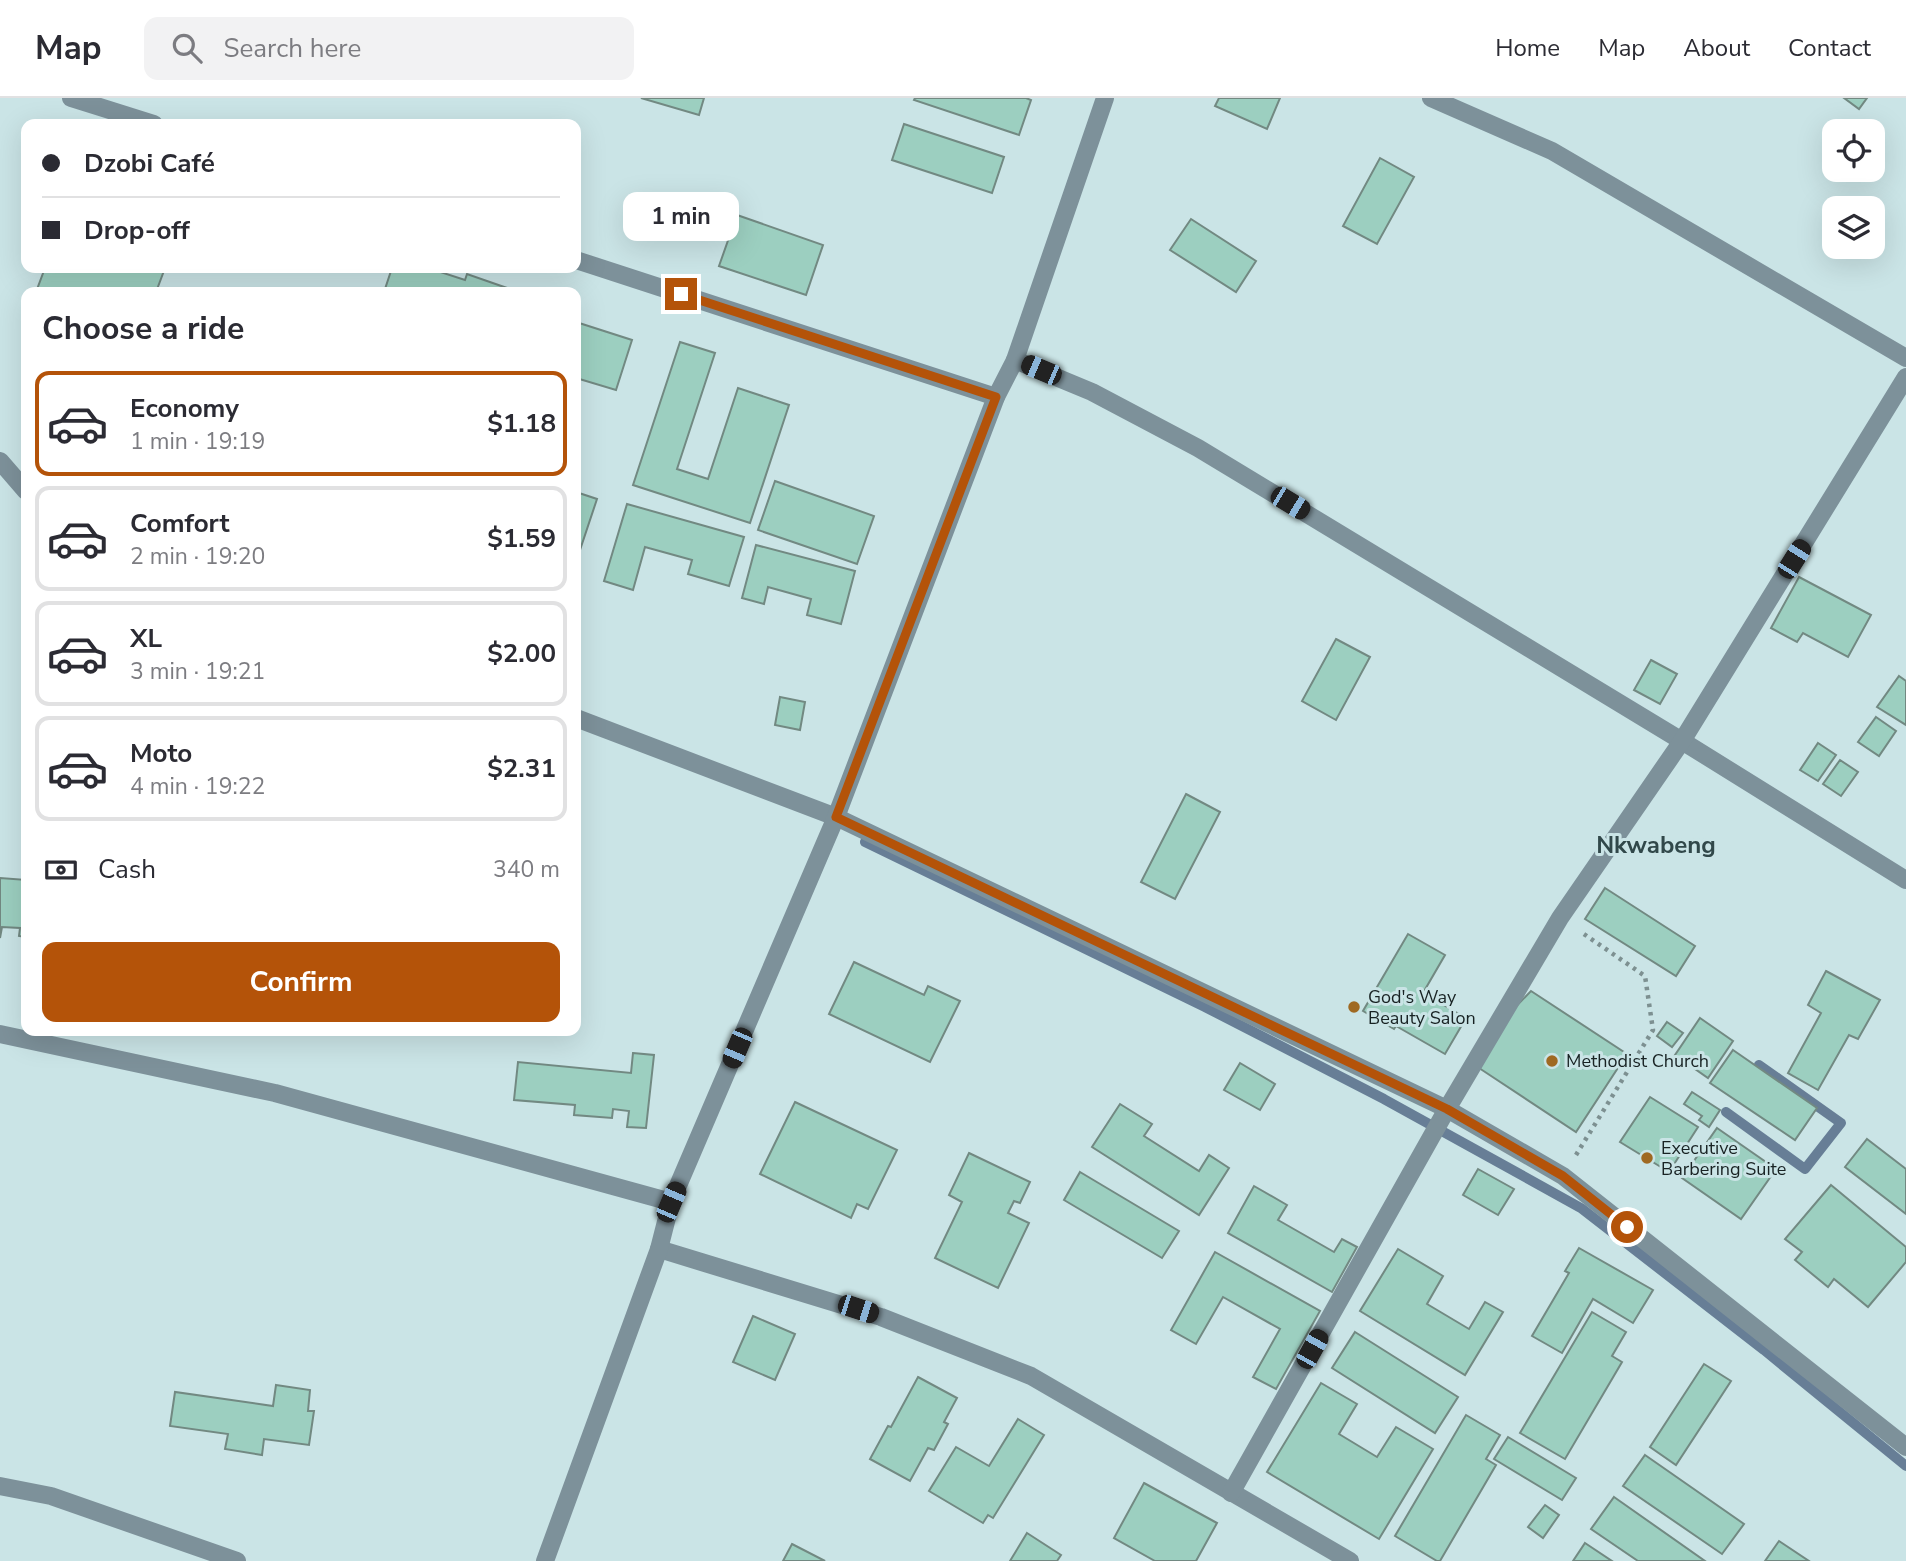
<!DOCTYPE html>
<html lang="en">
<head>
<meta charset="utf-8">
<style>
  body { margin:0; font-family:"Nunito Sans",sans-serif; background:#f2f2f3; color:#2b2b33; height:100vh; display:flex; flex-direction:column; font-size:26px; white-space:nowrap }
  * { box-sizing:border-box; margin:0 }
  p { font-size:23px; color:#7c7c81 }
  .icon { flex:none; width:38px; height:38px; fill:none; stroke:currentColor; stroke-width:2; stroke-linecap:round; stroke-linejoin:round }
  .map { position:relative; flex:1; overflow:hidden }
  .sheet { position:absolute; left:21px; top:189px; width:560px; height:749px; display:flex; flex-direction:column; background:#fff; border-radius:14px; box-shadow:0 7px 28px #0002 }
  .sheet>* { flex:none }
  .top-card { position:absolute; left:21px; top:21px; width:560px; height:154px; border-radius:14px; box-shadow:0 7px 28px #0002; display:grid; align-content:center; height:154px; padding:0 21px; background:#fff }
  .controls { position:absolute; left:1822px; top:21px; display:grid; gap:14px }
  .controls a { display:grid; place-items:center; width:63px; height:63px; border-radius:14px; background:#fff; box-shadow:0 7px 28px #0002; font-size:35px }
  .end { position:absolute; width:32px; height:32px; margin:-16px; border:9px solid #b45309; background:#fff; box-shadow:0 0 0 4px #fff }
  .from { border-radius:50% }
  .bubble { position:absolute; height:49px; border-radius:14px; background:#fff; box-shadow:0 7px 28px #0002; font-size:23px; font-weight:700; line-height:49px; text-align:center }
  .car { position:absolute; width:21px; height:42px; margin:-21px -10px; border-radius:9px; box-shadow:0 0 5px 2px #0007; background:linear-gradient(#222 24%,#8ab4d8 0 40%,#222 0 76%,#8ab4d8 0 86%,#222 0) }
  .top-card b { display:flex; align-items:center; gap:24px; height:66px; font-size:26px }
  .top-card b+b { border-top:2px solid #e1e1e2 }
  .top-card i { width:18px; height:18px; background:#2b2b33 }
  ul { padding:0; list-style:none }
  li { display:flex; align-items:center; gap:21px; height:105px; margin:0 14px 10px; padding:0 7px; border:4px solid #e1e1e2; border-radius:14px }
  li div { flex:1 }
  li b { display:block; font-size:26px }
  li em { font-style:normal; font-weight:700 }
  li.active { border-color:#b45309 }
  li>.icon { width:63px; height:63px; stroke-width:1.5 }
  h2 { padding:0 21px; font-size:32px; line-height:84px }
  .pay { display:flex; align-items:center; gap:18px; height:77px; padding:0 21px; font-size:26px }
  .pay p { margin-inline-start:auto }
  .action { display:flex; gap:14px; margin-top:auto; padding:14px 21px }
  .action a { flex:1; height:80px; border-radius:14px; background:#b45309; color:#fff; font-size:28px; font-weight:700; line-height:80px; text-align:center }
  header { display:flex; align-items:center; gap:42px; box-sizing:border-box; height:98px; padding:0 35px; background:#fff; border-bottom:2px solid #e1e1e2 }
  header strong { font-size:33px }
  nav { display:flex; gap:38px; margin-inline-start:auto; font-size:24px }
  .search { width:490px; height:63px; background:#f2f2f3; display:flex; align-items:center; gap:18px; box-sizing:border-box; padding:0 24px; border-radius:14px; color:#7c7c81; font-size:26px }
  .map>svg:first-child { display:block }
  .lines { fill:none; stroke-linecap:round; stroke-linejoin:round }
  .stream { stroke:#677e96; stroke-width:10 }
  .building { fill:#9ccfc0; stroke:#728982; stroke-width:2 }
  .path { stroke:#7d9091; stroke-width:4.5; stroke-dasharray:3.5 5; stroke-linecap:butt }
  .street { stroke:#7d919a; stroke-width:18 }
  .route { stroke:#b45309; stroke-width:9 }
  .poi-dot { fill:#9f6922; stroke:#cae4e6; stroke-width:2.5 }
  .labels { text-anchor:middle; stroke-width:6; stroke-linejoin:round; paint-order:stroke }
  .poi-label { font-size:18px; fill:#182223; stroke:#cae4e6; text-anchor:start }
  .district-label { font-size:24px; font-weight:bold; fill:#31484a; stroke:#cae4e6 }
</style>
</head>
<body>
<header>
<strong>Map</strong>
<div class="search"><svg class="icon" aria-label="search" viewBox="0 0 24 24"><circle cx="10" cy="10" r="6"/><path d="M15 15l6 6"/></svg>Search here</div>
<nav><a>Home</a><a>Map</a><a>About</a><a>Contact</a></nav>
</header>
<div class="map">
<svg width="1906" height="1463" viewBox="0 0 1906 1463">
  <rect width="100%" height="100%" fill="#cae4e6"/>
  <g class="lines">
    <g class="stream">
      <polyline points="865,744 1205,909 1384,1001 1581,1110 1764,1252 1906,1368"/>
      <polyline points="1726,1014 1805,1071 1841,1025 1759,967"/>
    </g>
  </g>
  <g class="building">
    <polygon points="641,0 704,0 699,17"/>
    <polygon points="915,0 1026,0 1031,2 1019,37 914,2"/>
    <polygon points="1219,0 1280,0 1267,31 1215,8"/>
    <polygon points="1844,0 1867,0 1859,11"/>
    <polygon points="904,26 1004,59 992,95 892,62"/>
    <polygon points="1380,60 1414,79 1377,146 1343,128"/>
    <polygon points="737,117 823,147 806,197 719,168"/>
    <polygon points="1191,121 1256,163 1236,194 1170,152"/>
    <polygon points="45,170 165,170 156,194 36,194"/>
    <polygon points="392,170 435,170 434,172 465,182 467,176 507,190 506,194 384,194"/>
    <polygon points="576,224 632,242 616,292 576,280"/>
    <polygon points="680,244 715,255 677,371 708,381 738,290 789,307 750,425 633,387"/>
    <polygon points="775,383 874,418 857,466 758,432"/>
    <polygon points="576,394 597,401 576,464"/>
    <polygon points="627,406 744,439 729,488 688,476 692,462 645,449 633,492 604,483"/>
    <polygon points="756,447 855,473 841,526 807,517 811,501 768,489 764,506 742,500"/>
    <polygon points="1799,479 1871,517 1848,559 1803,535 1797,544 1771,530"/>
    <polygon points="1336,541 1370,559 1336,622 1302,603"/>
    <polygon points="1651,562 1677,576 1660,606 1634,592"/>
    <polygon points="1899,578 1906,583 1906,627 1877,609"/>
    <polygon points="780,599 805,604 800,632 775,627"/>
    <polygon points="1876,619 1896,633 1879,658 1858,644"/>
    <polygon points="1818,645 1836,657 1818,683 1800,672"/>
    <polygon points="1840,662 1858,674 1841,698 1823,686"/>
    <polygon points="1186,696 1220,714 1175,801 1141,784"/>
    <polygon points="0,780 26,782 26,781 26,839 19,838 20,830 2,829 0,840"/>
    <polygon points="1605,790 1695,848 1676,878 1585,821"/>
    <polygon points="1408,836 1445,857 1423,895 1466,920 1445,956 1396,928 1394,931 1363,913"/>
    <polygon points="854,864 924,897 928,888 960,903 930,964 829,916"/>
    <polygon points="1826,873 1880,902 1858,941 1849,937 1818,992 1788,975 1821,915 1808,907"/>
    <polygon points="1531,893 1627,956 1576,1034 1479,970 1500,925"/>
    <polygon points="1700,920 1733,943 1708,980 1675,957"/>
    <polygon points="1667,924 1683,935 1672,949 1657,938"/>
    <polygon points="1733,952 1817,1010 1795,1042 1710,985"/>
    <polygon points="633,955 654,957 646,1030 627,1029 629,1013 613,1011 612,1020 574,1017 575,1007 514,1002 518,964 631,975"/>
    <polygon points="1240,965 1275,986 1260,1012 1224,992"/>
    <polygon points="1692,994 1720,1012 1709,1029 1699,1022 1702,1018 1684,1006"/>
    <polygon points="1650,999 1698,1029 1669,1074 1620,1044"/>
    <polygon points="795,1004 897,1052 868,1111 857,1106 851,1120 760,1076"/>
    <polygon points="1120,1006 1152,1026 1144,1038 1199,1073 1209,1057 1229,1070 1199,1117 1092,1049"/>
    <polygon points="1717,1030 1776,1071 1741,1121 1682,1080"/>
    <polygon points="1867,1041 1906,1071 1906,1116 1845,1069"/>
    <polygon points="969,1055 1030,1084 1020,1105 1014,1103 1008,1115 1029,1125 998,1190 935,1160 962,1104 949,1097"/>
    <polygon points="1478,1071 1514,1091 1498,1117 1463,1097"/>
    <polygon points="1080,1074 1179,1133 1162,1160 1064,1102"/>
    <polygon points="1831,1087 1906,1149 1906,1164 1868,1209 1834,1181 1828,1189 1795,1162 1802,1154 1785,1141"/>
    <polygon points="1254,1088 1287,1107 1278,1122 1334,1154 1342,1141 1357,1149 1332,1194 1228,1135"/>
    <polygon points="1579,1150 1653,1192 1633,1225 1593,1201 1562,1255 1532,1238 1569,1175 1565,1173"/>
    <polygon points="1398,1151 1443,1178 1427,1206 1469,1231 1485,1204 1503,1214 1465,1277 1360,1213"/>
    <polygon points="1215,1154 1320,1213 1276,1291 1253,1279 1280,1231 1223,1199 1196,1246 1171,1232"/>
    <polygon points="1592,1214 1626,1234 1612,1258 1622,1264 1565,1361 1520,1335"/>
    <polygon points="753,1218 795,1236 775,1282 733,1264"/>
    <polygon points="1355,1234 1458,1299 1435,1335 1332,1270"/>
    <polygon points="1704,1266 1731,1283 1676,1367 1650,1349"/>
    <polygon points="918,1279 957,1300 944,1324 948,1326 934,1352 928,1350 910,1383 870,1361 888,1328 891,1329"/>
    <polygon points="1321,1285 1357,1306 1339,1336 1377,1359 1396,1329 1433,1351 1379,1441 1267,1374"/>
    <polygon points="276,1287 310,1292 308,1313 314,1313 309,1347 264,1341 262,1357 225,1351 228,1336 170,1328 175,1294 273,1308"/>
    <polygon points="1466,1317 1500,1337 1486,1361 1496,1367 1440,1463 1437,1463 1395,1438"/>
    <polygon points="1018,1321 1044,1337 993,1420 988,1417 983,1425 929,1393 956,1349 989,1368"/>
    <polygon points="1508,1339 1576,1380 1562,1402 1494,1361"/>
    <polygon points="1645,1357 1744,1426 1722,1456 1623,1388"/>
    <polygon points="1144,1385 1217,1425 1196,1463 1155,1463 1114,1440"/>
    <polygon points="1614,1399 1705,1463 1638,1463 1591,1431"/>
    <polygon points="1545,1407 1559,1417 1543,1440 1528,1429"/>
    <polygon points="1027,1435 1061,1457 1057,1463 1010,1463"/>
    <polygon points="1779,1443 1809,1463 1765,1463"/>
    <polygon points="1585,1445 1612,1463 1573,1463"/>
    <polygon points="792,1446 825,1463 783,1463"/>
  </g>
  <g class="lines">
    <polyline class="path" points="1576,1057 1653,932 1645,878 1581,834"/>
    <g class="street">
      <polyline points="71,0 154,26"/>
      <polyline points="1431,0 1552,53 1906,260"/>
      <polyline points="576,162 996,299"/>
      <polyline points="1015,262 1092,294 1198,350 1682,643 1906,782"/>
      <polyline points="0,363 26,393"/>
      <polyline points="576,620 836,719 1447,1011 1563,1078 1906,1349"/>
      <polyline points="0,936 275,995 671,1104"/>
      <polyline points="659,1151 881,1219 1031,1278 1350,1463"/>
      <polyline points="0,1388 51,1398 237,1463"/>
      <polyline points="1231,1395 1447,1011 1560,820 1682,643 1906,279"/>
      <polyline points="545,1463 659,1151 671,1104 836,719 996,299 1015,262 1105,0"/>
    </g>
  </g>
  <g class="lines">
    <polyline class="route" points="681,196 996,299 836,719 1447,1011 1563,1078 1627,1129"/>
  </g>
  <g class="poi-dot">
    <circle cx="1354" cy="909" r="7"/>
    <circle cx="1552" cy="963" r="7"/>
    <circle cx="1647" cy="1060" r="7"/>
  </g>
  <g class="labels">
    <g class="poi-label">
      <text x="1368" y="905">God's Way<tspan x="1368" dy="21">Beauty Salon</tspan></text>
      <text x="1566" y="969">Methodist Church</text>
      <text x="1661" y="1056">Executive<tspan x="1661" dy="21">Barbering Suite</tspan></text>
    </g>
    <g class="district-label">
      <text x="1656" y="755">Nkwabeng</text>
    </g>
  </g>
</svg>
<div class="controls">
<a><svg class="icon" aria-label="locate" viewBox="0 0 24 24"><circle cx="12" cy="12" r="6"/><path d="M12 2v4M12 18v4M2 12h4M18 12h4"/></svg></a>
<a><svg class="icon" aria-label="layers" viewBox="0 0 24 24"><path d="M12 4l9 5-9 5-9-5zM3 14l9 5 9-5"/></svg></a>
</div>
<i class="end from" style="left:1627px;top:1129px"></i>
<i class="end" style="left:681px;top:196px"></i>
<div class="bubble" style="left:623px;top:94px;width:116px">1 min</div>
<i class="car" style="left:1041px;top:272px;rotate:293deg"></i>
<i class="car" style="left:1290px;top:405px;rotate:121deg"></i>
<i class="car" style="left:1794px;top:461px;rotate:32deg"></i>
<i class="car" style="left:737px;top:950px;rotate:203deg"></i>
<i class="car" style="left:671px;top:1104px;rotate:23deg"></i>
<i class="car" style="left:858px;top:1211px;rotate:108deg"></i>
<i class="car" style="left:1312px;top:1251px;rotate:29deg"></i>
<div class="top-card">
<b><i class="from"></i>Dzobi Café</b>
<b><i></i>Drop-off</b>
</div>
<section class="sheet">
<h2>Choose a ride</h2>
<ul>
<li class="active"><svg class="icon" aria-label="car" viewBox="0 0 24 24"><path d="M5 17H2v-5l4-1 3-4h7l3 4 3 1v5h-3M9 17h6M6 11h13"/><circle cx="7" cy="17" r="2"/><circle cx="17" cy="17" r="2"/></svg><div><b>Economy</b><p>1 min · 19:19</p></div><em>$1.18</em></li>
<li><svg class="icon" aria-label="car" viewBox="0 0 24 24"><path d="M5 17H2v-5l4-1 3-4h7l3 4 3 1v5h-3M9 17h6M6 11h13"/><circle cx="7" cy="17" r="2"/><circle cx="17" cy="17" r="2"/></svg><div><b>Comfort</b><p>2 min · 19:20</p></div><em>$1.59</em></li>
<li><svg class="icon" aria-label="car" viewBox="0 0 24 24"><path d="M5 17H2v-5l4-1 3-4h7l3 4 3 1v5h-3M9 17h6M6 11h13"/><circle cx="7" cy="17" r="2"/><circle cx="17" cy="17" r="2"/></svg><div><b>XL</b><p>3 min · 19:21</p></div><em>$2.00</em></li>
<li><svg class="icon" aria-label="car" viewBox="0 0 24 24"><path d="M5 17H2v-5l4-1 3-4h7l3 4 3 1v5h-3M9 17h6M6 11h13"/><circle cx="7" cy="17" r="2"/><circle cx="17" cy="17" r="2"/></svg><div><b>Moto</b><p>4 min · 19:22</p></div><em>$2.31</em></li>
</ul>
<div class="pay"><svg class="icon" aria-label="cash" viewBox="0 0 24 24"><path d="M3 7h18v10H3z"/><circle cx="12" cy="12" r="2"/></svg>Cash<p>340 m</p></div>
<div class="action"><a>Confirm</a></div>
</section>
</div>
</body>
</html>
